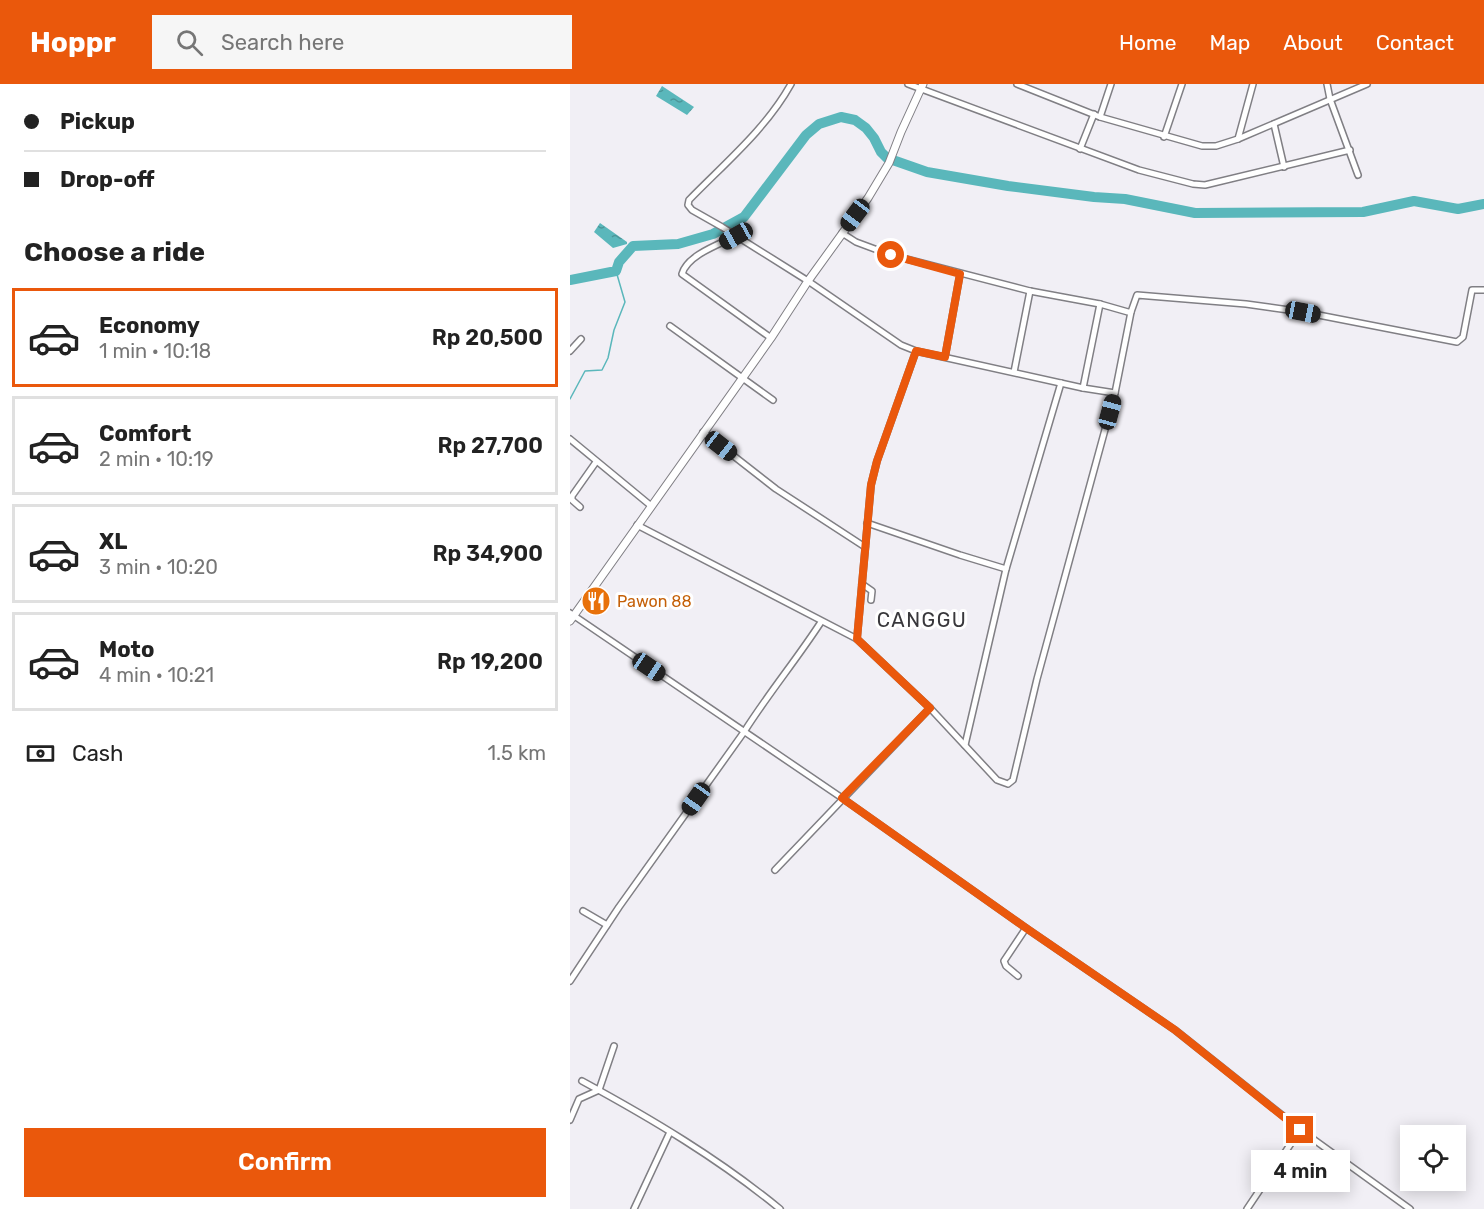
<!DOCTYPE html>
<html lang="en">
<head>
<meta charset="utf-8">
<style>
  body { margin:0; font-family:Rubik,sans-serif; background:#f6f6f6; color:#222; height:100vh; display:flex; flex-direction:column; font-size:22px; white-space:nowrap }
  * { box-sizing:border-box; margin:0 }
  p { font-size:20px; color:#767676 }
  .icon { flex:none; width:33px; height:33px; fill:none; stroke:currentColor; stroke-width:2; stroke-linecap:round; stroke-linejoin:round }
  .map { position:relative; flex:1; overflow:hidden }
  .side { display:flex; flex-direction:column; background:#fff; width:570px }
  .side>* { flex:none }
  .banner { display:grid; align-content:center; height:132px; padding:0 24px; background:#fff }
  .fabs { position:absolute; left:830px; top:1041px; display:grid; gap:12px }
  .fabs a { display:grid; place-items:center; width:66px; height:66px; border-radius:0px; background:#fff; box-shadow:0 3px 15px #0003; font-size:30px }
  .end { position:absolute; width:27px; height:27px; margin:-14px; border:8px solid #ea580c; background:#fff; box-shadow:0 0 0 3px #fff }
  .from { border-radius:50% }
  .bubble { position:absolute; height:42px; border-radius:0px; background:#fff; box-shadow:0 3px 15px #0003; font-size:20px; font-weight:600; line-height:42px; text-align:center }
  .car { position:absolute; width:18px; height:36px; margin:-18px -9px; border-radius:8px; box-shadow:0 0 4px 2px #0007; background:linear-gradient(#222 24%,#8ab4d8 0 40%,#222 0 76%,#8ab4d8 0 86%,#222 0) }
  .banner b { display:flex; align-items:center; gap:21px; height:57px; font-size:22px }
  .banner b+b { border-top:2px solid #e0e0e0 }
  .banner i { width:15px; height:15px; background:#222 }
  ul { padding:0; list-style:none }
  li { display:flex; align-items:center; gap:18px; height:99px; margin:0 12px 9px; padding:0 12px; border:3px solid #e0e0e0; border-radius:0px }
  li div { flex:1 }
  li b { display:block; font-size:22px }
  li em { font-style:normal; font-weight:600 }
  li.active { border-color:#ea580c }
  li>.icon { width:54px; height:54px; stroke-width:1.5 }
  h2 { padding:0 24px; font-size:27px; line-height:72px }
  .pay { display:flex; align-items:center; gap:15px; height:66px; padding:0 24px; font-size:22px }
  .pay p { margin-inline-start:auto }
  .primary-button { display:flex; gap:12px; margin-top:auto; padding:12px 24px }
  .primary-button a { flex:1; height:69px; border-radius:0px; background:#ea580c; color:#fff; font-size:24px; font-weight:600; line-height:69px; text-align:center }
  header { display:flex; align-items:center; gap:36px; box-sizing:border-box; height:84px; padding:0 30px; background:#ea580c; color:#fff }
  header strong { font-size:28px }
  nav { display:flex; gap:33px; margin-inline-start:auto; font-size:21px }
  .search { width:420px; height:54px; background:#f6f6f6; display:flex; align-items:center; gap:15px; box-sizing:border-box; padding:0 21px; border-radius:0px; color:#767676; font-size:22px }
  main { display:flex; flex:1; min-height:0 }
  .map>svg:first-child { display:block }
  .water { fill:url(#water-ripples) }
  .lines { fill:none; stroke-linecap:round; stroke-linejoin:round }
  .stream { stroke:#5ab7bb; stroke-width:1.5 }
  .river { stroke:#5ab7bb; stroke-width:10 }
  .minor-casing { stroke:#807f84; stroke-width:8 }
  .tertiary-casing { stroke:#807f84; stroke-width:9 }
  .minor { stroke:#fff; stroke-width:5 }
  .tertiary { stroke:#fff; stroke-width:7 }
  .route { stroke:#ea580c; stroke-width:8 }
  .labels { text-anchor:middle; stroke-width:6; stroke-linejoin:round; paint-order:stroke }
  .food-label { font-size:16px; fill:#c56008; stroke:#fff; text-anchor:start }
  .quarter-label { font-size:20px; letter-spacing:1.5px; fill:#39383c; stroke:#fff }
</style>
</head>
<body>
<header>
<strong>Hoppr</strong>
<div class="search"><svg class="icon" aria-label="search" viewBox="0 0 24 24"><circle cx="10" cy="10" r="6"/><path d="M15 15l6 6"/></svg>Search here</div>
<nav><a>Home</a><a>Map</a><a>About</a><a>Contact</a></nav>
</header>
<main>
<section class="side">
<div class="banner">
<b><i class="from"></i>Pickup</b>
<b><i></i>Drop-off</b>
</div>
<h2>Choose a ride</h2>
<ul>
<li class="active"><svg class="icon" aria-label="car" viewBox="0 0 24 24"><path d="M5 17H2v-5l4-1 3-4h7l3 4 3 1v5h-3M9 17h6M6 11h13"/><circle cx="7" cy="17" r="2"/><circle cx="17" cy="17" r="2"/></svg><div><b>Economy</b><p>1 min · 10:18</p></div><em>Rp 20,500</em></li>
<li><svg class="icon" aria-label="car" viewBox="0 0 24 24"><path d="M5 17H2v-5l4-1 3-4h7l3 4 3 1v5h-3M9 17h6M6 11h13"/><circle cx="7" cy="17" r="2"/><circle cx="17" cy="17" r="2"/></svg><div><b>Comfort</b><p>2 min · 10:19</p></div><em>Rp 27,700</em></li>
<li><svg class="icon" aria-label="car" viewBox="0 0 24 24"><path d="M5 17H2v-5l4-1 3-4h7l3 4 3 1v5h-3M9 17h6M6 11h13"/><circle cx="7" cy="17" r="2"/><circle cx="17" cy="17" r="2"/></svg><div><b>XL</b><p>3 min · 10:20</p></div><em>Rp 34,900</em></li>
<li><svg class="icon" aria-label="car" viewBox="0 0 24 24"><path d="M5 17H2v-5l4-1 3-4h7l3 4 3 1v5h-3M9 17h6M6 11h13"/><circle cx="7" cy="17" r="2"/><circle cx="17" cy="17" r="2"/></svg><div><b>Moto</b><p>4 min · 10:21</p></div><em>Rp 19,200</em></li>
</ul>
<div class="pay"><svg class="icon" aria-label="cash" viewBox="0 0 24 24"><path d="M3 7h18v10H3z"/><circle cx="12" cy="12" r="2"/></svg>Cash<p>1.5 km</p></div>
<div class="primary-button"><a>Confirm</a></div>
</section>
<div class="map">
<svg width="914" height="1125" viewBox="0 0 914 1125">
  <defs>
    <pattern id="water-ripples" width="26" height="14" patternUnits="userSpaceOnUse" patternTransform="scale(1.5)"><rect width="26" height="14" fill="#5ab7bb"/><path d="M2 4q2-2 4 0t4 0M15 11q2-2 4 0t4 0" fill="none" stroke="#4b9699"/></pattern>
  </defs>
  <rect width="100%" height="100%" fill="#f1eff5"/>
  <g class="water">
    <polygon points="92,2 124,23 117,31 86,12"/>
    <polygon points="30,139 57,158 57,160 43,164 24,148"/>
  </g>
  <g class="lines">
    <polyline class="stream" points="0,315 15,287 32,286 38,274 44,246 55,218 46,187"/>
    <polyline class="river" points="0,196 46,187 49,178 63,162 108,160 143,150 174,133 236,51 249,40 271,33 285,36 296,44 304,54 311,68 317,74 357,88 438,102 524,113 555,115 625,129 793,128 844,117 888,125 914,120"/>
    <g class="minor-casing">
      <g id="minor">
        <path d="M221,0C196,45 155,79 119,116L118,121L122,126L152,143L238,197L331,261L346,267L513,304L530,220"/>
        <polyline points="338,0 569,86 623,100 635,101 780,66"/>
        <polyline points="447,0 530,33 632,62 646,62 668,55 797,0"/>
        <polyline points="757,0 760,15 788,91"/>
        <polyline points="530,33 541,0"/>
        <polyline points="704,40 714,83"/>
        <polyline points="594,53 612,0"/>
        <polyline points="668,55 683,0"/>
        <polyline points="510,65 524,30"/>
        <polyline points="272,149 286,158 321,171 460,207 530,220 558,228 561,228 567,211 676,220 733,228 887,258 893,253 902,206 914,206"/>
        <path d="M166,152C150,160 117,171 112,190L201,254"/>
        <polyline points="100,242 203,316"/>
        <polyline points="0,267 11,255"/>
        <polyline points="375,273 390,190"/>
        <polyline points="444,288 460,207"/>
        <polyline points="513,304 545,309"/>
        <polyline points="133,348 206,405 295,463"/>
        <polyline points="0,355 80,421"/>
        <polyline points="10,423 2,416 2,412 26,378"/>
        <polyline points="297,439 390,471 436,485"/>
        <polyline points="67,441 287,555 360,624 427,696 438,700 443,696 467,595 545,309 561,228"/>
        <polyline points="292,500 302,507 301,516"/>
        <polyline points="0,529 272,714 456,844 605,946 732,1047 840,1125"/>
        <polyline points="287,555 301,401 307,377 346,267"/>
        <polyline points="395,661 436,485 491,299"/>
        <polyline points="205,786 360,624"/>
        <polyline points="13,827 37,841"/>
        <polyline points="448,892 436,882 434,877 456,844"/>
        <path d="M0,897L49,823L174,648C198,610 227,575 251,538"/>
        <path d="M12,997C82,1035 149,1075 210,1125"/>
        <polyline points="0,1036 9,1015 29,1006 44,962"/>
        <polyline points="64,1125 100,1048"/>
        <polyline points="677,1125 730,1046"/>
      </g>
    </g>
    <g class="tertiary-casing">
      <polyline id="tertiary" points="0,537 201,254 238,197 298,114 319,79 331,48 353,0"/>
    </g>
    <use href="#minor" class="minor"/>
    <use href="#tertiary" class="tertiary"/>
  </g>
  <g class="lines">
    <polyline class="route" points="321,171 390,190 375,273 346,267 307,377 301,401 287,555 360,624 272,714 456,844 605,946 730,1046"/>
  </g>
  <defs>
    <g id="restaurant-disc" transform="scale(1.5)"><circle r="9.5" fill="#e8710a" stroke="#fff"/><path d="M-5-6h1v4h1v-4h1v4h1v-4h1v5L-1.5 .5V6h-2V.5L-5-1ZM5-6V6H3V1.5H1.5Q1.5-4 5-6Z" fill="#fff"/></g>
  </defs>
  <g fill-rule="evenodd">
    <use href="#restaurant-disc" x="26" y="517"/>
  </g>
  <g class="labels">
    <g class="food-label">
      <text x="47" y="523">Pawon 88</text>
    </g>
    <g class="quarter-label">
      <text x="352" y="543">CANGGU</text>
    </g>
  </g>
</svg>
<div class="fabs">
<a><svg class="icon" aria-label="locate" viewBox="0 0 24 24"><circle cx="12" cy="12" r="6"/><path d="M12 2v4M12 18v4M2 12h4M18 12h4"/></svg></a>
</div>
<i class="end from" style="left:321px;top:171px"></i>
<i class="end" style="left:730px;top:1046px"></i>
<div class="bubble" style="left:681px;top:1066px;width:99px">4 min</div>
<i class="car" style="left:285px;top:131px;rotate:217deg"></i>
<i class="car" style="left:166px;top:152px;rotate:241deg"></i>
<i class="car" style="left:733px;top:228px;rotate:101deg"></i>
<i class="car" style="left:540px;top:328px;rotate:15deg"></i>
<i class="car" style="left:151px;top:362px;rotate:128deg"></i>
<i class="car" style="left:79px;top:583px;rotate:124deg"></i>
<i class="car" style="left:126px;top:715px;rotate:215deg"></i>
</div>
</main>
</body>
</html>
